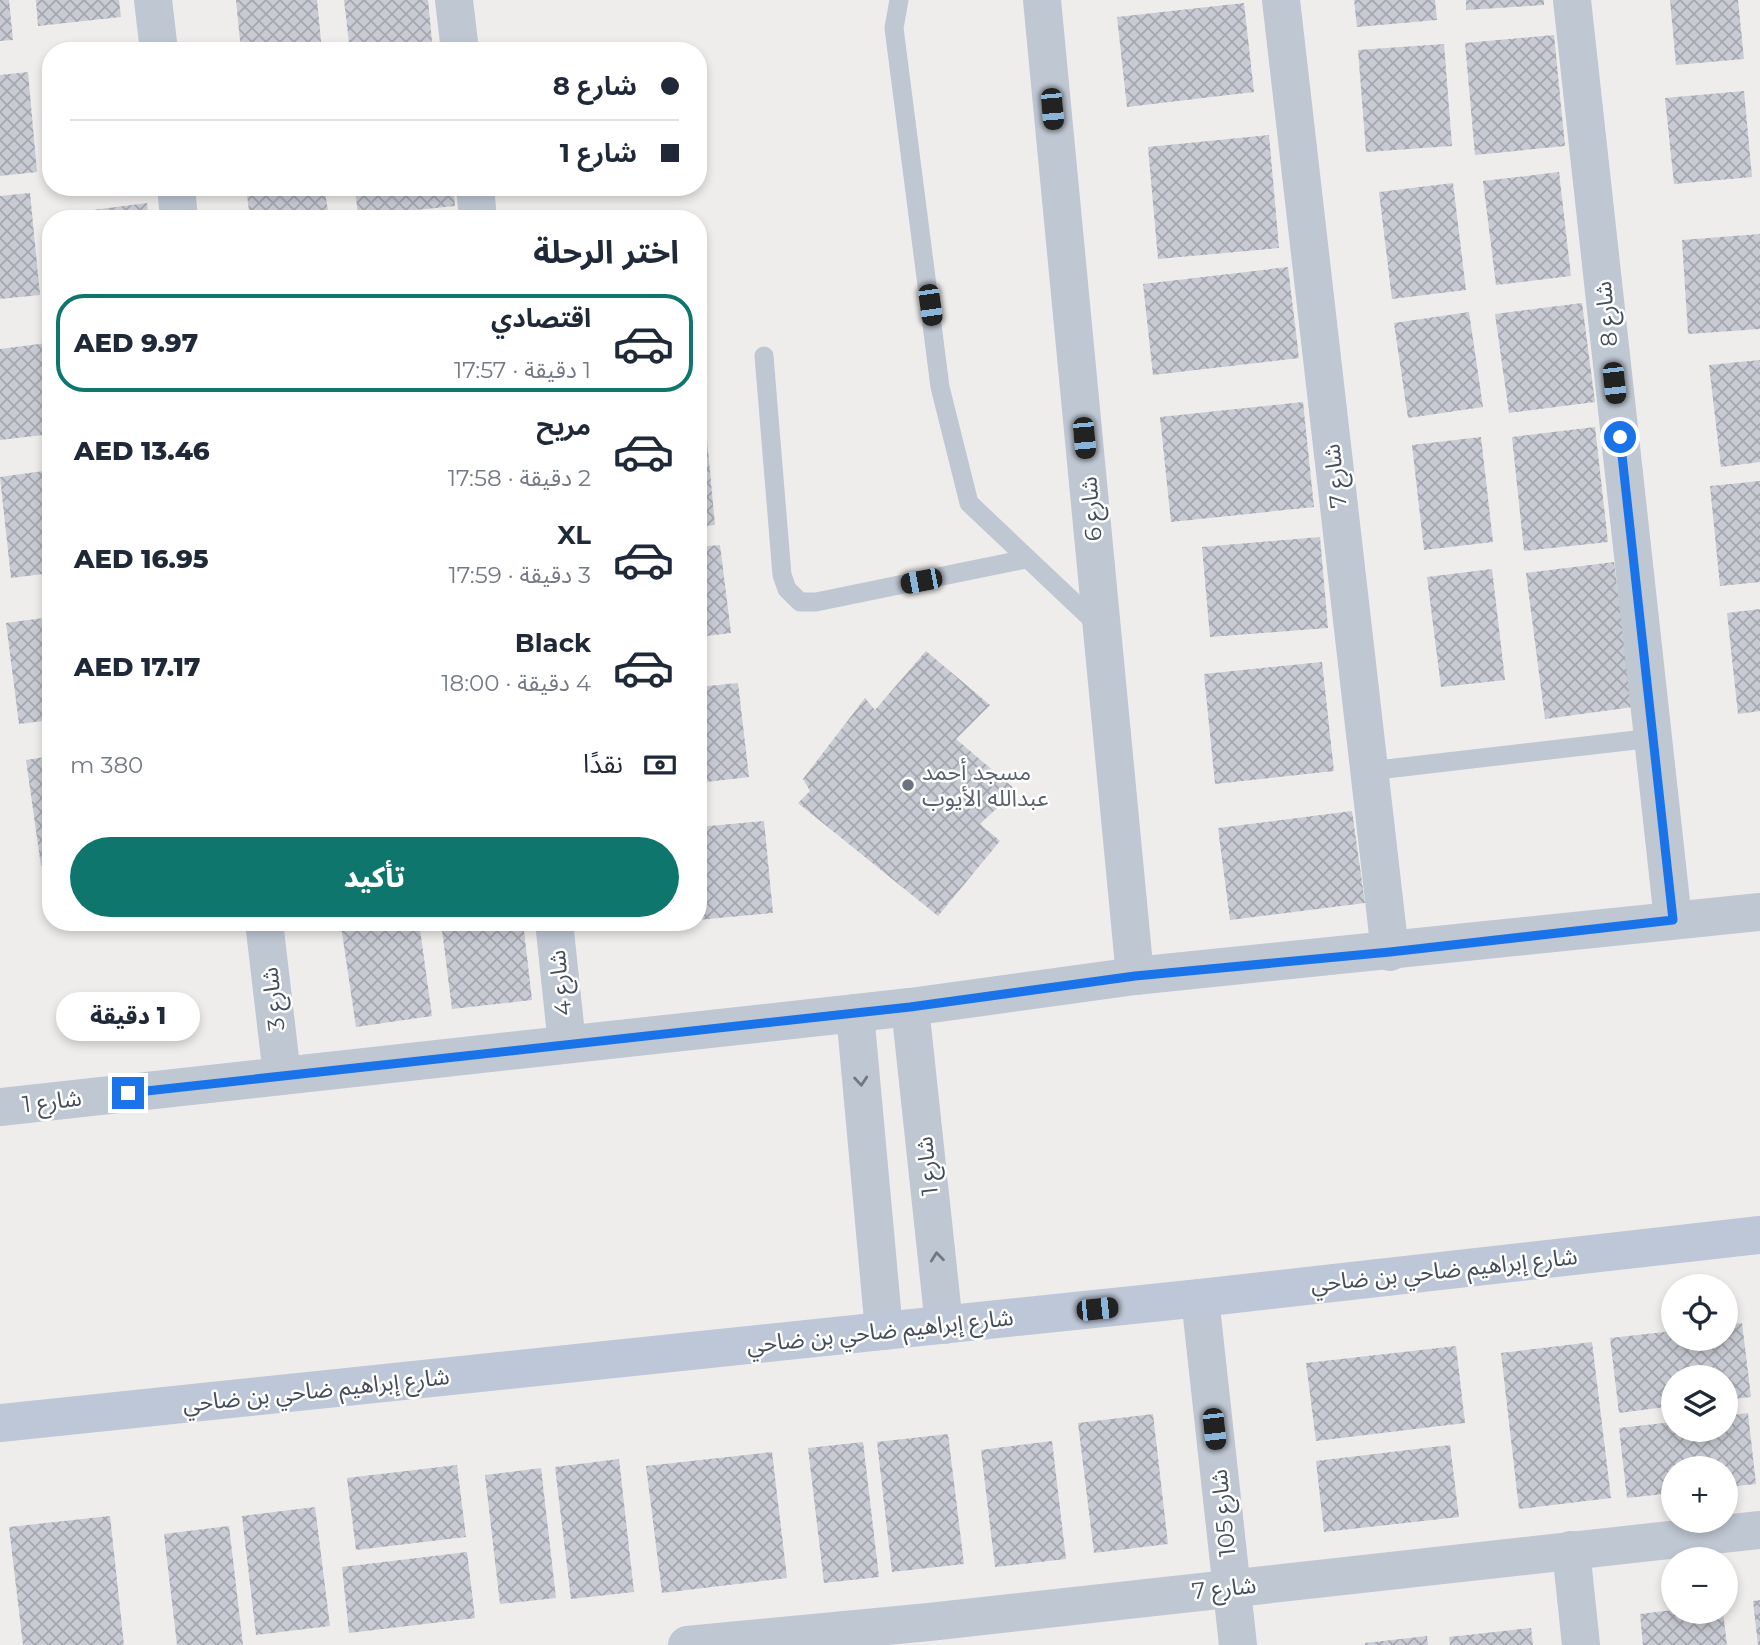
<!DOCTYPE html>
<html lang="ar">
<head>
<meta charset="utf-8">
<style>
  body { margin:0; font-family:Montserrat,"Noto Sans Arabic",sans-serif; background:#f6f6f7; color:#1f2937; direction:rtl; height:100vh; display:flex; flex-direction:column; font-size:26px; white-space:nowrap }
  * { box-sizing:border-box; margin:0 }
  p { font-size:23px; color:#747a83 }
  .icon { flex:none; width:38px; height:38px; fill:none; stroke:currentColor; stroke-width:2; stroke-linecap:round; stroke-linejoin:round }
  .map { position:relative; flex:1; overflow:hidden; direction:ltr }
  .details { position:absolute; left:42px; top:210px; width:665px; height:721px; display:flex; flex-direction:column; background:#fff; border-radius:28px; box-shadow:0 4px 10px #0003; direction:rtl }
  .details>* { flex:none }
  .banner { position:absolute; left:42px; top:42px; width:665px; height:154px; border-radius:28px; box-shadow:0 4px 10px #0003; direction:rtl; display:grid; align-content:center; height:154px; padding:0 28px; background:#fff }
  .tools { position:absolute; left:1661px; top:1274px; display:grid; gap:14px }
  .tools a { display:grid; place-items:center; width:77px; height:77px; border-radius:50%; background:#fff; box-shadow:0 4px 10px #0003; font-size:35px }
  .end { position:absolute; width:32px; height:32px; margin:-16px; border:9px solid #1a73e8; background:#fff; box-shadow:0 0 0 4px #fff }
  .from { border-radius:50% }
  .bubble { position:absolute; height:49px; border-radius:24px; background:#fff; box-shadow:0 4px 10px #0003; font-size:23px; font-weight:800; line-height:49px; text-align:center; direction:rtl }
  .car { position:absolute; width:21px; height:42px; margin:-21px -10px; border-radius:9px; box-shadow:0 0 5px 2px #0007; background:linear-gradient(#222 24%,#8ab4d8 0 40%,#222 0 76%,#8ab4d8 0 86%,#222 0) }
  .banner b { display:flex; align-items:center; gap:24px; height:66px; font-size:26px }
  .banner b+b { border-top:2px solid #e0e1e3 }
  .banner i { width:18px; height:18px; background:#1f2937 }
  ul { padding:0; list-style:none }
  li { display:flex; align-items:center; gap:21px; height:98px; margin:0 14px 10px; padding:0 14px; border:4px solid transparent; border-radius:28px }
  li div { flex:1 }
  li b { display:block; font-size:26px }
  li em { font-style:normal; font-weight:800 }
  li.current { border-color:#0f766e }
  li>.icon { width:63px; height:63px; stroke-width:1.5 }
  h2 { padding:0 28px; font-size:32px; line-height:84px }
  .pay { display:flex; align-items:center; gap:18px; height:77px; padding:0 28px; font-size:26px }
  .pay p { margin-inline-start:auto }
  .action { display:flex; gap:14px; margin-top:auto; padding:14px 28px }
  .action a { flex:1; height:80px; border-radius:42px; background:#0f766e; color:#fff; font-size:28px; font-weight:800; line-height:80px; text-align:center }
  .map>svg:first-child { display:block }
  .building { fill:url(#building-cross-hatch) }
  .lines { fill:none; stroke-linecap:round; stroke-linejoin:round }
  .lane { stroke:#bfc7d3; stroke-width:19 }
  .street { stroke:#bfc7d3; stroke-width:38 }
  .secondary { stroke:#bec7d7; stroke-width:38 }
  .oneway { stroke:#6f7885 }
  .route { stroke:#1a73e8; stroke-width:9 }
  .worship-dot { fill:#6b7280; stroke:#fff; stroke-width:2.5 }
  .labels { text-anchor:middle; stroke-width:5; stroke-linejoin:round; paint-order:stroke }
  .street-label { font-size:23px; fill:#444d5b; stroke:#fff }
  .worship-label { font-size:23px; fill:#5b616d; stroke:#fff; text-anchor:start }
</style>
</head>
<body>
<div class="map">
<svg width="1760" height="1645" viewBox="0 0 1760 1645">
  <defs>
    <pattern id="building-cross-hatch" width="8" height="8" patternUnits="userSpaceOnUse" patternTransform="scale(1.75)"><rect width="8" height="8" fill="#c8cbd3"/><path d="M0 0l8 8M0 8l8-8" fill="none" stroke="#a4a7ae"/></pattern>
  </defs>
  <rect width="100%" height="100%" fill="#efedec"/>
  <g class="building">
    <polygon points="0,0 9,0 13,40 0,41"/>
    <polygon points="36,0 119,0 121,17 38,26"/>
    <polygon points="236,0 317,0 322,51 241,51"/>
    <polygon points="344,0 428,0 433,51 350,51"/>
    <polygon points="1354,0 1435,0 1437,20 1357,27"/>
    <polygon points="1466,0 1544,0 1544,5 1466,10"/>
    <polygon points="1670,0 1738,0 1744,59 1676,65"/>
    <polygon points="1244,3 1254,92 1127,107 1117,17"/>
    <polygon points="1554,35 1565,146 1475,155 1465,43"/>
    <polygon points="1444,44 1452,146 1366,152 1358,50"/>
    <polygon points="28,72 37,172 0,176 0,75"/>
    <polygon points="1744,91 1752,177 1674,184 1665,98"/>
    <polygon points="1269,135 1279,248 1158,259 1148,147"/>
    <polygon points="1559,172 1571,276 1496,285 1483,181"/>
    <polygon points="1453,183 1466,290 1392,299 1379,192"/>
    <polygon points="246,187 324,187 328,211 250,219"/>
    <polygon points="355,187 453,187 455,206 358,216"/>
    <polygon points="30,193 40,295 0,299 0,196"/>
    <polygon points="147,203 149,219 63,219 62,214"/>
    <polygon points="1760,234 1760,329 1688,334 1682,240"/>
    <polygon points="1288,267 1299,358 1153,375 1143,284"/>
    <polygon points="1582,303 1595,402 1509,413 1495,314"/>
    <polygon points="1469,312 1483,407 1408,418 1394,323"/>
    <polygon points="47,343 51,376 51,434 0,440 0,349"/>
    <polygon points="1760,360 1760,462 1721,467 1709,365"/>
    <polygon points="1303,402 1314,507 1171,522 1160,417"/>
    <polygon points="704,408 715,525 698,527 698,409"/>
    <polygon points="1595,427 1608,542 1524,551 1512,437"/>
    <polygon points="1481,437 1493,542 1424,550 1412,445"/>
    <polygon points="51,470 51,573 11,578 0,477"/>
    <polygon points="1760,481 1760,582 1720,586 1710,486"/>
    <polygon points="1320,537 1328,628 1210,637 1202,547"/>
    <polygon points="720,545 731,633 698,637 698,547"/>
    <polygon points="1614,562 1633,707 1545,719 1526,573"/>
    <polygon points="1492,569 1505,680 1441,687 1427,577"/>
    <polygon points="1760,609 1760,711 1738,714 1727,613"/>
    <polygon points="51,617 51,720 19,724 6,623"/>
    <polygon points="926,651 990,705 956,739 1016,790 980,824 1000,841 938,916 798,803 810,791 803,779 865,698 875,710"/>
    <polygon points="1322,662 1334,771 1215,784 1204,674"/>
    <polygon points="738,683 749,777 698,783 698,687"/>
    <polygon points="51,756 51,865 41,866 26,760"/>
    <polygon points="1352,811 1365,903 1230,920 1218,828"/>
    <polygon points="764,821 773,913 698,920 698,827"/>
    <polygon points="367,922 419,922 432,1016 356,1027 341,926"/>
    <polygon points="441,922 523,922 532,1000 452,1009"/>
    <polygon points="1742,1323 1751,1397 1726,1400 1726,1377 1673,1377 1673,1406 1619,1413 1610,1338 1673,1331 1673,1339 1726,1339 1726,1325"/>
    <polygon points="1592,1342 1611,1498 1519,1509 1501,1353"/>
    <polygon points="1456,1346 1465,1423 1316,1441 1306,1363"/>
    <polygon points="1748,1413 1756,1484 1726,1487 1726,1468 1673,1468 1673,1493 1627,1498 1619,1428 1673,1422 1673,1430 1726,1430 1726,1416"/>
    <polygon points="1153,1414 1168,1544 1094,1553 1078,1423"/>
    <polygon points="948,1434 964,1564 892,1572 877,1442"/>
    <polygon points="1052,1441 1066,1559 995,1567 981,1450"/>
    <polygon points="863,1442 879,1577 824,1583 808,1448"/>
    <polygon points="1450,1445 1459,1517 1324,1532 1316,1461"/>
    <polygon points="772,1452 787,1578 662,1593 646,1466"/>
    <polygon points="619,1459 634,1592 571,1599 555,1467"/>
    <polygon points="457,1465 466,1537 356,1550 347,1478"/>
    <polygon points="541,1468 556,1598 500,1604 485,1475"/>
    <polygon points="315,1507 330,1626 256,1635 242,1516"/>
    <polygon points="110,1516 124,1645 23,1645 9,1527"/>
    <polygon points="229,1526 243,1645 177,1645 164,1534"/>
    <polygon points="467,1552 475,1618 349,1633 342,1567"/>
    <polygon points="1760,1600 1760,1645 1758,1645 1753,1601"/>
    <polygon points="1673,1610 1723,1612 1727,1645 1643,1645 1640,1614"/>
    <polygon points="1531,1628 1533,1645 1450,1645 1449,1637"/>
    <polygon points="1427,1636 1428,1645 1365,1645 1365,1643"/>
  </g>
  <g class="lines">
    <g class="lane">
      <polyline points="899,0 894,28 940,387 969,503 1099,626"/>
      <polyline points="764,356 782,575 787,589 800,602 816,602 1026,559"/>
      <polyline points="1369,771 1653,738"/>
    </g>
    <g class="street">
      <polyline points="153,0 159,51"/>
      <polyline points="454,0 460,51"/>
      <polyline points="1042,0 1135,976"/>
      <polyline points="1281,0 1390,952"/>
      <polyline points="1572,0 1673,920"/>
      <polyline points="176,187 179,219"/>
      <polyline points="475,187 478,219"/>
      <polyline points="264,922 282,1075"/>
      <polyline points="554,922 567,1044"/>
      <polyline points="910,1007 944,1325"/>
      <polyline points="855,1013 884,1331"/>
      <polyline points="0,1107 910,1007 1135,976 1760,912"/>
      <polyline points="1200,1298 1238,1645"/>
      <polyline points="1571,1550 1581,1645"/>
      <polyline points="687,1645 929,1622 1760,1530"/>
    </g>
    <polyline class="secondary" points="0,1423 1200,1298 1760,1235"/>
  </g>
  <defs><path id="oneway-chevron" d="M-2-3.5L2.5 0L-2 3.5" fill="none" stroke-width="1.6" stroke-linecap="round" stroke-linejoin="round" transform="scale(1.75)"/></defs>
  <g class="oneway">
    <use href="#oneway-chevron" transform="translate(861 1081) rotate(85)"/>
    <use href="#oneway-chevron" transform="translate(937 1257) rotate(-96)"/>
  </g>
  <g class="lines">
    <polyline class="route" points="128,1093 910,1007 1135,976 1390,952 1673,920 1620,437"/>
  </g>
  <circle class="worship-dot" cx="908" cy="785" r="7"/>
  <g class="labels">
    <g class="street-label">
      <text transform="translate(1606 314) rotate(-96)" y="8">شارع 8</text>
      <text transform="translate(1335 476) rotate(-97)" y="8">شارع 7</text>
      <text transform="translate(1091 509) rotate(-95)" y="8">شارع 6</text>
      <text transform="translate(560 983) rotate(-96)" y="8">شارع 4</text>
      <text transform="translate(273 999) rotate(-97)" y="8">شارع 3</text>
      <text transform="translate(52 1101) rotate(-7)" y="8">شارع 1</text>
      <text transform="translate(927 1166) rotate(-96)" y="8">شارع 1</text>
      <text transform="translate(1444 1270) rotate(-6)" y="8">شارع إبراهيم ضاحي بن ضاحي</text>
      <text transform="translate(880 1331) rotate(-6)" y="8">شارع إبراهيم ضاحي بن ضاحي</text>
      <text transform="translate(316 1390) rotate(-6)" y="8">شارع إبراهيم ضاحي بن ضاحي</text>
      <text transform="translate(1223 1513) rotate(-96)" y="8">شارع 105</text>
      <text transform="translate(1224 1588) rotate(-6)" y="8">شارع 7</text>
    </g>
    <g class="worship-label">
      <text x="922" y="780">مسجد أحمد<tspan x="922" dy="26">عبدالله الأيوب</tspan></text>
    </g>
  </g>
</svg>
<div class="tools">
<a><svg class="icon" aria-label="locate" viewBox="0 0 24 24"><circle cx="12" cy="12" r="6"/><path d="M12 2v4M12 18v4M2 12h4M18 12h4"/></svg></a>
<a><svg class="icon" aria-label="layers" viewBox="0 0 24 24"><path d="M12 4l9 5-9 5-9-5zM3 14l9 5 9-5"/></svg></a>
<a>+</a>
<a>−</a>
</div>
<i class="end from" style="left:1620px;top:437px"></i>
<i class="end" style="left:128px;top:1093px"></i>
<div class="bubble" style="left:56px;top:992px;width:144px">1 دقيقة</div>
<i class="car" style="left:1052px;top:109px;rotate:175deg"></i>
<i class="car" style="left:930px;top:305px;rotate:172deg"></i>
<i class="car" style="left:1614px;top:383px;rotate:174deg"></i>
<i class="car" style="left:1084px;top:438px;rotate:175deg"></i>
<i class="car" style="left:921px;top:581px;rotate:259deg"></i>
<i class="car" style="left:1097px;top:1309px;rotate:84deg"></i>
<i class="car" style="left:1214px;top:1429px;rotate:174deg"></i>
<div class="banner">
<b><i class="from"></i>شارع 8</b>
<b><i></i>شارع 1</b>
</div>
<section class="details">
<h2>اختر الرحلة</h2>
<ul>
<li class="current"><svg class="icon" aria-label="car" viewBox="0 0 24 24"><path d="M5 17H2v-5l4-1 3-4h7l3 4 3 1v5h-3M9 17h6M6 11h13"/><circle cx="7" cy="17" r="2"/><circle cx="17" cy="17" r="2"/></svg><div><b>اقتصادي</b><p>1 دقيقة · 17:57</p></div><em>AED 9.97</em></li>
<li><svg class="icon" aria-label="car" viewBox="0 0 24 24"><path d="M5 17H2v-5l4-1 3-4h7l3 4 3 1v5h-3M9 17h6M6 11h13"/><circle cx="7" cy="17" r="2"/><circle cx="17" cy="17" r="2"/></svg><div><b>مريح</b><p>2 دقيقة · 17:58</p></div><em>AED 13.46</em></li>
<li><svg class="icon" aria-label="car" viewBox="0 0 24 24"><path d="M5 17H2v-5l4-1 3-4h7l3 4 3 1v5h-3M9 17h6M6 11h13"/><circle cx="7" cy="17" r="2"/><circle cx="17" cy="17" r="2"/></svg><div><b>XL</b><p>3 دقيقة · 17:59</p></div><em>AED 16.95</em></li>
<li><svg class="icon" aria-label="car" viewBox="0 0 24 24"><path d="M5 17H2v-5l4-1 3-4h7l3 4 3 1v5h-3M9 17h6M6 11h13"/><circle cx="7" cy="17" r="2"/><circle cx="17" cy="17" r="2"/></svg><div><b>Black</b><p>4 دقيقة · 18:00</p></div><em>AED 17.17</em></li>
</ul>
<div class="pay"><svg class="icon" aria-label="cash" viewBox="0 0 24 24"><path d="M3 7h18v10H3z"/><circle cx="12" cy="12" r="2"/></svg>نقدًا<p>380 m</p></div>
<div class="action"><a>تأكيد</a></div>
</section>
</div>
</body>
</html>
